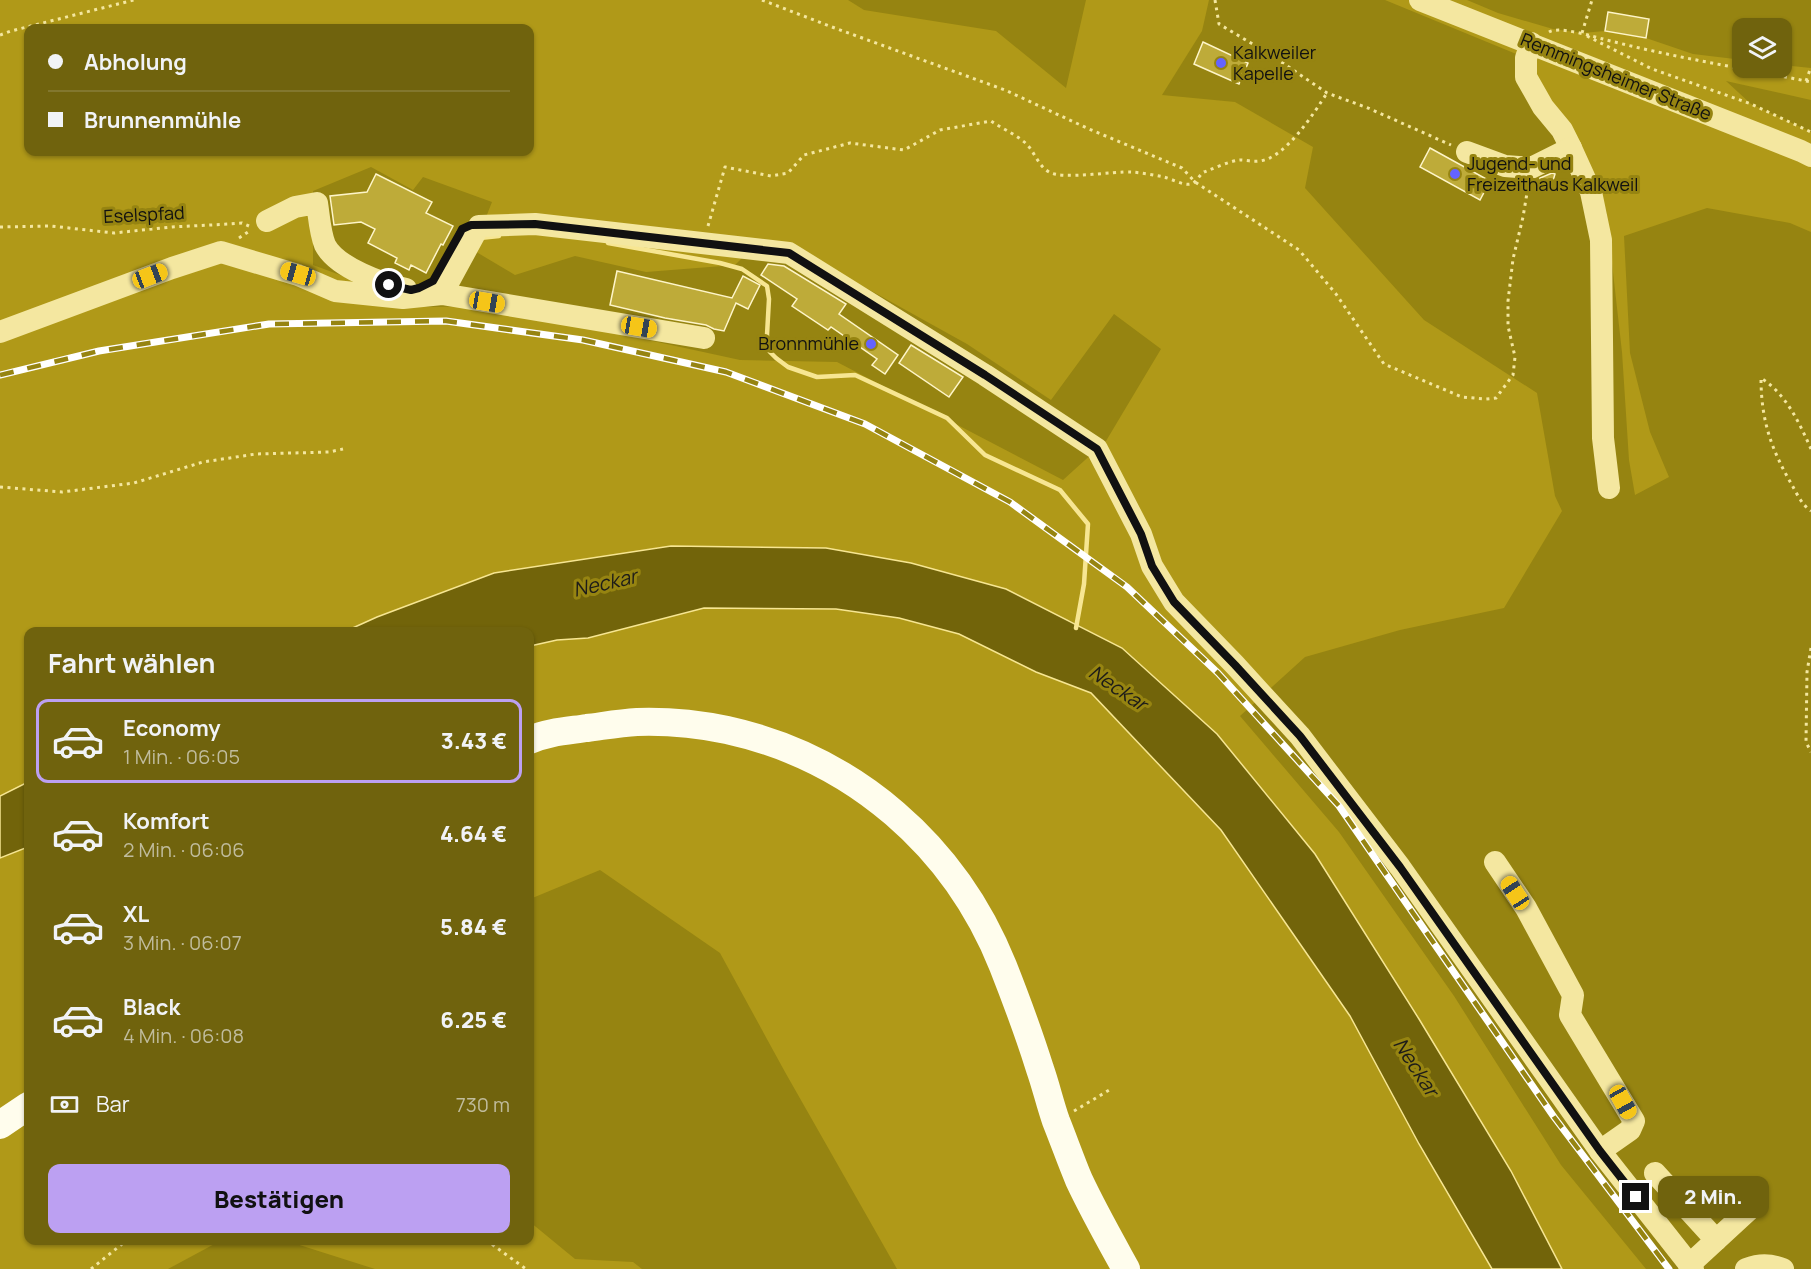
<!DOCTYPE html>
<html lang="de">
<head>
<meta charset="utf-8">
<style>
  body { margin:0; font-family:Manrope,sans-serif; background:#786c1b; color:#f1f3f6; height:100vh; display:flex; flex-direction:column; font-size:22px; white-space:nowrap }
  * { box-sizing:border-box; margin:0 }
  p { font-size:20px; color:#c0bc9d }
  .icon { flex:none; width:33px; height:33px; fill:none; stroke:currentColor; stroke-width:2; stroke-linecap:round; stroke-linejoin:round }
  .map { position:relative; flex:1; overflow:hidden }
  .panel { position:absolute; left:24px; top:627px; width:510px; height:618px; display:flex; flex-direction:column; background:#70630d; border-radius:12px; box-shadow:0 2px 4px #0004 }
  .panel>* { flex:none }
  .top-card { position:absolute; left:24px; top:24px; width:510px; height:132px; border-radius:12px; box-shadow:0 2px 4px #0004; display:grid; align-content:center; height:132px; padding:0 24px; background:#70630d }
  .fabs { position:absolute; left:1732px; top:18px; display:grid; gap:12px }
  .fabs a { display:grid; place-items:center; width:60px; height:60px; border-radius:12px; background:#70630d; box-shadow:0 2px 4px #0004; font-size:30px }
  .end { position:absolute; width:27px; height:27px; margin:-14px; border:8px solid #111; background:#fff; box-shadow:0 0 0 3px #fff }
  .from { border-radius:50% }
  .bubble { position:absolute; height:42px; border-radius:12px; background:#70630d; box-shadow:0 2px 4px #0004; font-size:20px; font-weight:800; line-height:42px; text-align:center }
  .car { position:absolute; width:18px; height:36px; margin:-18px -9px; border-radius:8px; box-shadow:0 0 4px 2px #0007; background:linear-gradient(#f5c518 24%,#345 0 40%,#f5c518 0 76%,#345 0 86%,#f5c518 0) }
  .top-card b { display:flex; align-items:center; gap:21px; height:57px; font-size:22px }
  .top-card b+b { border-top:2px solid #82772e }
  .top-card i { width:15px; height:15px; background:#f1f3f6 }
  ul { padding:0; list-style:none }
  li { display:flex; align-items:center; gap:18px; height:84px; margin:0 12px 9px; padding:0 12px; border:3px solid transparent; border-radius:12px }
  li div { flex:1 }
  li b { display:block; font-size:22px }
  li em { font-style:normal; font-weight:800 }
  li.on { border-color:#bca0f2 }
  li>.icon { width:54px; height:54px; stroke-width:1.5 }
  h2 { padding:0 24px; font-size:27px; line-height:72px }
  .pay { display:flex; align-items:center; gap:15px; height:66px; padding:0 24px; font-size:22px }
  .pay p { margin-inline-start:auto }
  .action { display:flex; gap:12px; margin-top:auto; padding:12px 24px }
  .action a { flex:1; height:69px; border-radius:12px; background:#bca0f2; color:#111; font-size:24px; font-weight:800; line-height:69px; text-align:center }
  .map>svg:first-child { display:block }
  .green { fill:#b09918; fill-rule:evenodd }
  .water { fill:#72640a; stroke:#f7e692; stroke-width:1.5 }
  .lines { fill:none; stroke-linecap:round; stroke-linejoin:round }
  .stream { stroke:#f7e692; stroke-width:4.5 }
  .building { fill:#beab39; stroke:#fef5c8; stroke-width:1.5 }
  .path { stroke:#f4e7a0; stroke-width:3; stroke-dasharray:3 4.5; stroke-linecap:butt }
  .minor { stroke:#f4e7a0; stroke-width:22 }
  .major { stroke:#fffded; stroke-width:28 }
  .rail-casing { stroke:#fff; stroke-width:7 }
  .rail { stroke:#968411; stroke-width:4.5; stroke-dasharray:14; stroke-linecap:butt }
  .route { stroke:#111; stroke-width:8 }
  .poi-dot { fill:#6463ff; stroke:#968411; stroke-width:2 }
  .labels { text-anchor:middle; stroke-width:6; stroke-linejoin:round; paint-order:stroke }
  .poi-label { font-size:18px; fill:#111; stroke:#968411; text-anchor:start }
  .street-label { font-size:18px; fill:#111; stroke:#968411 }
  .water-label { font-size:20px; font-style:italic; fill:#1d1c19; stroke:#968411 }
</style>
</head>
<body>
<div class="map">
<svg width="1811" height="1269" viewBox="0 0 1811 1269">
  <rect width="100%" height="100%" fill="#968411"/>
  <g class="green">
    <path d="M0,0H848L864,10L996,31L1066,88L1086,0H1209L1202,31L1162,95L1235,102L1313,147L1305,188L1424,320L1537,393L1555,496L1562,511L1504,608L1400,630L1305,657L1240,716L1339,832L1454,996L1561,1165L1646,1269H1562L1511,1171L1419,1019L1315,854L1217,734L1122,648L1069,620L494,573L377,617L346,631L28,632V782L0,796ZM28,28H530V152H28ZM371,167L413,190L423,177L492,202L473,250L515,275L575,256L646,272L735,265L744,256L812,258L967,344L1051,400L1114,314L1161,349L1106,441L1063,480L837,362L740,360L492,306L427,307L313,265V191Z"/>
    <polygon points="1385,0 1467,0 1498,13 1553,29 1582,33 1605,31 1646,38 1693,54 1743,60 1743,68 1782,68 1782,65 1811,68 1811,100 1726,81 1751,104 1811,132 1811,232 1790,223 1707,208 1624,236 1630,353 1650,432 1669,477 1635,495 1629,460 1622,352 1606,210 1526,58"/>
    <polygon points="704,608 836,609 899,618 959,634 1036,672 1091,693 1221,830 1350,1016 1419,1144 1492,1269 897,1269 785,1072 720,953 600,870 530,899 530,646 557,640 588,638"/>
    <polygon points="28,847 28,1240 220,1241 168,1269 0,1269 0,858"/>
    <polygon points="530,1222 575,1259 633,1262 642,1269 375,1269 287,1241 530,1240"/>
  </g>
  <g class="water">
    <polygon points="671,546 826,548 911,563 1006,589 1122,648 1217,734 1315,854 1419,1019 1511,1171 1562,1269 1492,1269 1419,1144 1350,1016 1221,830 1091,693 1036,672 959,634 899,618 836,609 704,608 588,638 557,640 530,646 530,632 346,631 377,617 494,573"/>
    <polygon points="28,782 28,847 0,858 0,796"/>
  </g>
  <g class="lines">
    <g class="stream">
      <polyline points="480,238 499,236"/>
      <polyline points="608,243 720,263 742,269 767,286 769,299 767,335 768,350 776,358 788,367 817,377 855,375 947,418 985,455 1060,490 1088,524 1084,584 1076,628"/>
    </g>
  </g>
  <g class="building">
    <polygon points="1608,12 1649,19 1646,38 1605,31"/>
    <polygon points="1203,42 1248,63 1239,84 1194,64"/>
    <polygon points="1430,148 1490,181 1480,200 1420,167"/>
    <polygon points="1552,173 1555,174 1551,188 1539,185 1540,178"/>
    <polygon points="376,174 432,202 426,213 453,226 443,245 441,244 426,273 411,265 409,270 395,263 397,258 368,243 375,229 361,222 334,225 330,196 367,192"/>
    <polygon points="768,264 784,266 846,304 839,314 898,355 885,374 872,365 877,359 831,327 828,330 792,306 797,299 761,275"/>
    <polygon points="617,271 732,298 743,276 760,285 748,309 736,303 724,331 714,329 706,325 665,318 610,305"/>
    <polygon points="911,345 963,377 949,397 899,363"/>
  </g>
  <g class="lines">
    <g class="path">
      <polyline points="762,0 832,27 1005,90 1089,129 1182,168 1195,182 1299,250 1336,294 1384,364 1462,397 1486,399 1496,398 1513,375 1515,357 1508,326 1508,301 1513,259 1523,217 1528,187"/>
      <polyline points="1215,0 1219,24 1271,55 1327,93 1368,108 1451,145"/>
      <path d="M1549,32C1559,26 1591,36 1603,39C1671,57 1742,68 1811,82"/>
      <polyline points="1582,33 1592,0"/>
      <polyline points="0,35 11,31 134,0"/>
      <polyline points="1587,36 1652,69 1751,104 1811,132"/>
      <polyline points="1806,81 1811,67"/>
      <path d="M708,226L725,167L771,176L788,173L804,155L850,143L904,150L940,130L991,121C1001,128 1013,133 1023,141C1034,149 1037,165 1049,172C1062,180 1114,171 1132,172C1143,173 1154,175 1164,177C1172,179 1184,186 1191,184C1197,182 1199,175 1204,172C1215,168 1229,161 1240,160C1246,160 1253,162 1259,161C1285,159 1314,113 1327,93"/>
      <polyline points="0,227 51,226 114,233 172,227 229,224 242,223 249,226"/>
      <polyline points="239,238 251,230"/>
      <path d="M1811,449C1799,422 1786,394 1761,378C1761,420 1771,449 1792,485C1797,494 1802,505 1811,511"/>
      <polyline points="0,487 62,492 134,483 203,462 256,454 329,452 343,449"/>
      <polyline points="1811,648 1807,672 1806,742 1811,752"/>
      <polyline points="1074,1111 1111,1089"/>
      <polyline points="486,1240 526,1269"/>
      <polyline points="91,1269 127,1240"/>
    </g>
    <g class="minor">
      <polyline points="1420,0 1801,151 1811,156"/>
      <polyline points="1531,43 1526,58 1526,77 1543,107 1562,130 1571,148 1591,192 1601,240 1603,438 1609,488"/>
      <polyline points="1467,152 1505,166 1531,168 1571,148"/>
      <path d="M267,221L295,207L317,203C319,216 320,233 325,245C337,268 383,284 406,289"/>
      <polyline points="442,294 479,226 535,224 789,253 985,375 1097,449 1141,534 1152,566 1174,602 1235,665 1300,736 1400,867 1600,1151 1693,1269"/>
      <polyline points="0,332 172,268 221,252 298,275 335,291 403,298 442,294 704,338"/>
      <polyline points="1495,862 1526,908 1573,995 1570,1015 1634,1121 1630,1130 1600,1151"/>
      <polyline points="1655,1173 1716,1240"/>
      <polyline points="1689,1265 1751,1208"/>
      <path d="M1746,1269C1760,1264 1769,1264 1783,1269"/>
    </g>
    <g class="major">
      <path d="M530,740C548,732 567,731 587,728C603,726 620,723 637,722C667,721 698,724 727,730C854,758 955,846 1003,966C1016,999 1029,1034 1040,1069C1046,1086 1050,1104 1056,1121C1064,1141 1071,1161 1079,1180C1093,1210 1110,1240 1126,1269"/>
      <polyline points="0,1125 28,1106"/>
    </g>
    <g class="rail-casing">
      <polyline id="rail" points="0,375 99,351 269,324 446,321 583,340 726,372 865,424 1010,502 1127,587 1218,673 1339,806 1554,1117 1669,1269"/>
    </g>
    <use href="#rail" class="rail"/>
  </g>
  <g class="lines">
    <polyline class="route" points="389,285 411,290 419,288 433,281 460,233 462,229 471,225 535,224 789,253 985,375 1097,449 1141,534 1152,566 1174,602 1235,665 1300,736 1400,867 1600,1151 1636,1197"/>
  </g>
  <g class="poi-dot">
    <circle cx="1221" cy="63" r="6"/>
    <circle cx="1455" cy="174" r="6"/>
    <circle cx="871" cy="344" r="6"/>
  </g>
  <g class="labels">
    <g class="poi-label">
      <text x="1233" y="59">Kalkweiler<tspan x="1233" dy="21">Kapelle</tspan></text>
      <text x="1467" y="170">Jugend- und<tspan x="1467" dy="21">Freizeithaus Kalkweil</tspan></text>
      <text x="859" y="350" text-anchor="end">Bronnmühle</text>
    </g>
    <g class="street-label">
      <text transform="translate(1616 77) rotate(22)" y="6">Remmingsheimer Straße</text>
      <text transform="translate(144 215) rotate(-3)" y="6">Eselspfad</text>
    </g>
    <g class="water-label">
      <text transform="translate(605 583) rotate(-13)" y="7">Neckar</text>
      <text transform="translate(1118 688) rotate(34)" y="7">Neckar</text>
      <text transform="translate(1416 1067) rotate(57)" y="7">Neckar</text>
    </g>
  </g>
</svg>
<div class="fabs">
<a><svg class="icon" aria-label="layers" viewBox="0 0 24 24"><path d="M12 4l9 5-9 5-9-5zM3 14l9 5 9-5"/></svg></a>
</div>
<i class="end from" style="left:389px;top:285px"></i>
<i class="end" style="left:1636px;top:1197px"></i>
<div class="bubble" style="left:1658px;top:1176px;width:111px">2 Min.</div>
<i class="car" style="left:298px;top:274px;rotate:286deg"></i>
<i class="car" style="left:150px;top:276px;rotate:69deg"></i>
<i class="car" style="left:487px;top:302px;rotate:100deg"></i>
<i class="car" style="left:639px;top:327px;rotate:100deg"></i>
<i class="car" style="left:1515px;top:893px;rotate:327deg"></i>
<i class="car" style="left:1623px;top:1102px;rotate:151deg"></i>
<div class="top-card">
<b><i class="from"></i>Abholung</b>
<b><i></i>Brunnenmühle</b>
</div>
<section class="panel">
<h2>Fahrt wählen</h2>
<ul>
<li class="on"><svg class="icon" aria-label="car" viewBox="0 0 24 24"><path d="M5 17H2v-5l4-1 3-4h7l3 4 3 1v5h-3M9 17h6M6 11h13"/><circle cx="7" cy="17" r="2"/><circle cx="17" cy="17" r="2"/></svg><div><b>Economy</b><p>1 Min. · 06:05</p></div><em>3.43 €</em></li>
<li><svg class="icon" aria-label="car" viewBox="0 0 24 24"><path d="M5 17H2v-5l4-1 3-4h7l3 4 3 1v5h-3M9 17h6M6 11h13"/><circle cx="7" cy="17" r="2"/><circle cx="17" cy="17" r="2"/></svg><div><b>Komfort</b><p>2 Min. · 06:06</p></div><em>4.64 €</em></li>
<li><svg class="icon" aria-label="car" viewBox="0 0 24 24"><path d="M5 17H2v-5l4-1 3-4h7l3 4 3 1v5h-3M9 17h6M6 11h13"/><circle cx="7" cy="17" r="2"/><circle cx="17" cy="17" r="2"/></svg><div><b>XL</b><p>3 Min. · 06:07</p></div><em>5.84 €</em></li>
<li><svg class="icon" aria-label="car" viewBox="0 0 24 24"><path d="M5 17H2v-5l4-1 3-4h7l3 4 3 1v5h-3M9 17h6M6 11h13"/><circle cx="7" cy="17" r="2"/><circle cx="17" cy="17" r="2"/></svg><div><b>Black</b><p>4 Min. · 06:08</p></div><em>6.25 €</em></li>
</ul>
<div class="pay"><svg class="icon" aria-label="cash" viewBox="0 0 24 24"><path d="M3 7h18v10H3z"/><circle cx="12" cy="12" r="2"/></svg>Bar<p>730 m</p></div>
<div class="action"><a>Bestätigen</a></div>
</section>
</div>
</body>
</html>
